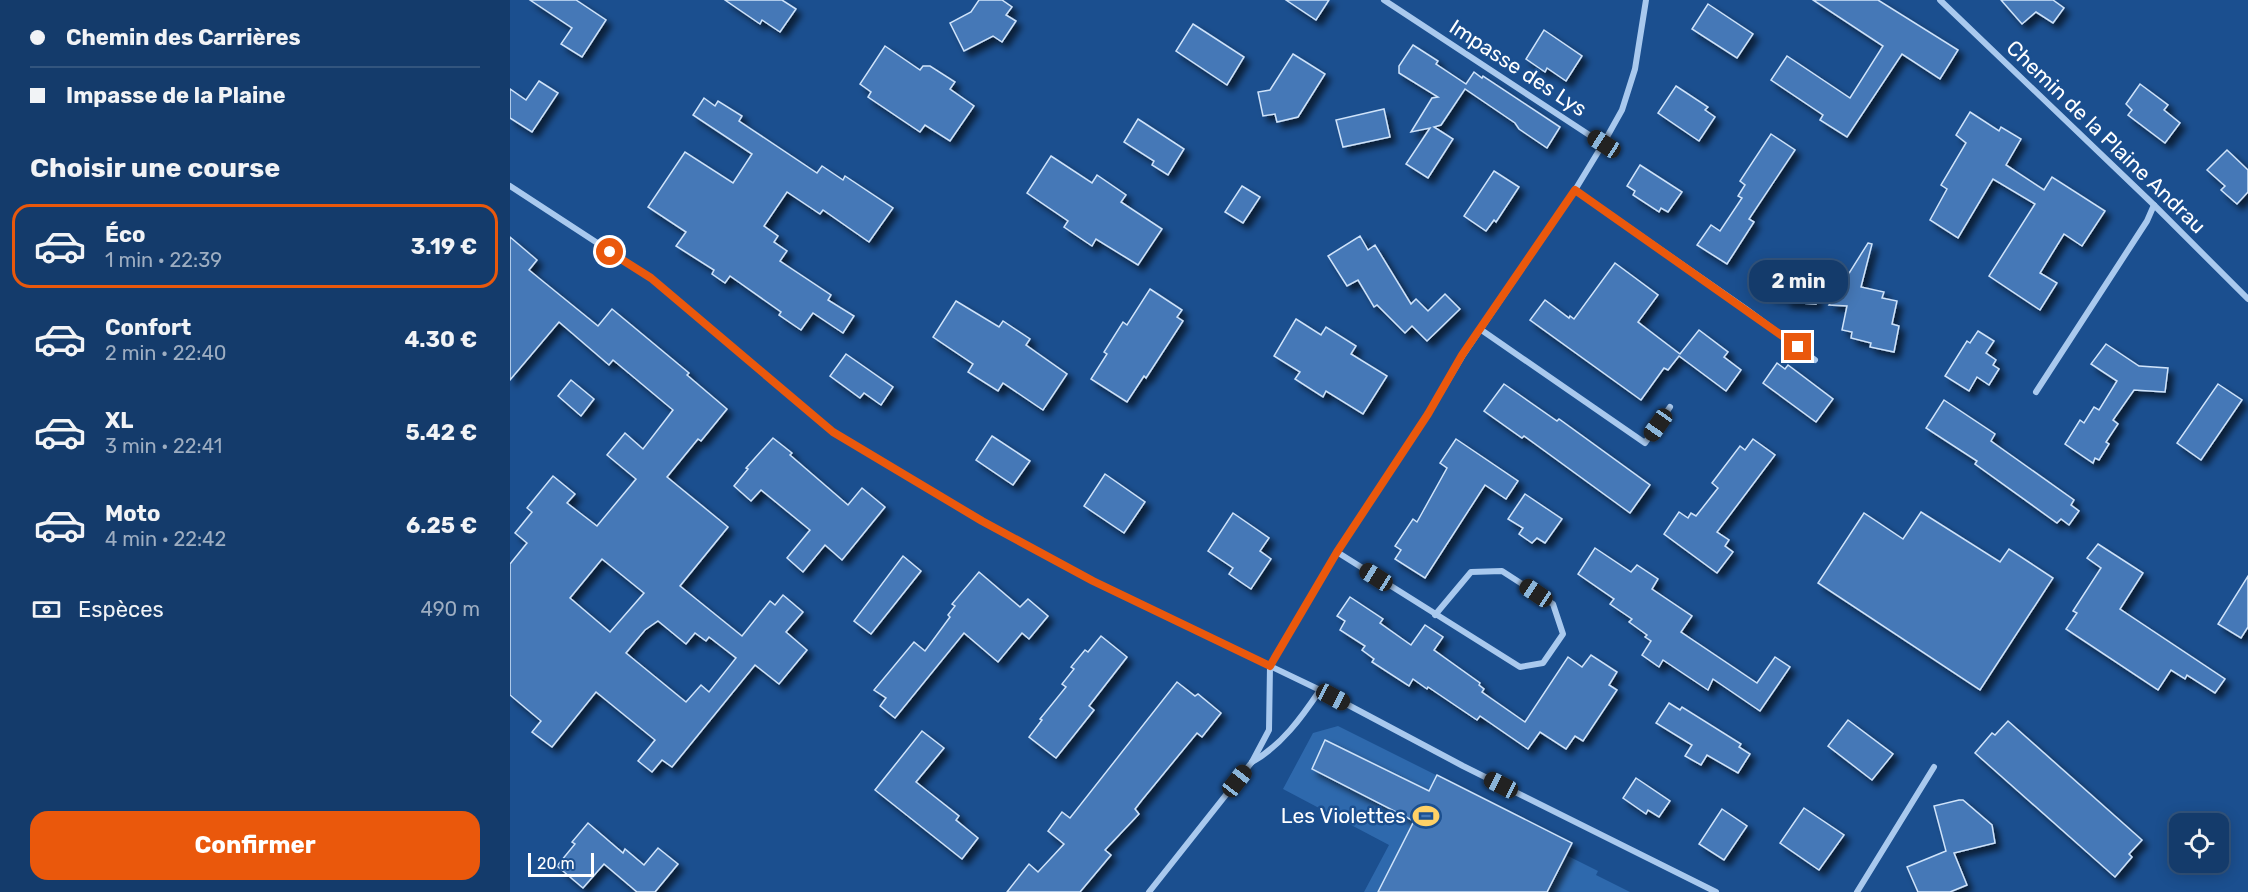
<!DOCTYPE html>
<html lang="fr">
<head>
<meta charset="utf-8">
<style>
  body { margin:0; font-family:Rubik,sans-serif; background:#1d4271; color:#f1f3f6; height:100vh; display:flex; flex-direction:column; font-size:22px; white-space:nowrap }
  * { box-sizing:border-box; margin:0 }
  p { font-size:20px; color:#9dadc1 }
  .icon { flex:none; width:33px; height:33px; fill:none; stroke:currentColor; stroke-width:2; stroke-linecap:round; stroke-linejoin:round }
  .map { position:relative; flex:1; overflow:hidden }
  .details { display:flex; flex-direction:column; background:#143b6b; width:510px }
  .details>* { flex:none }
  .top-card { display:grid; align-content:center; height:132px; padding:0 30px; background:#143b6b }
  .buttons { position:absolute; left:1659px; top:813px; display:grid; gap:12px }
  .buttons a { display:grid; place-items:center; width:60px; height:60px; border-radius:12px; background:#143b6b; box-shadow:0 3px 15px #0003,0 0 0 2px #33557e; font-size:30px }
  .scale { position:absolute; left:18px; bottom:15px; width:66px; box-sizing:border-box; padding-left:6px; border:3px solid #fff; border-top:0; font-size:16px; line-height:21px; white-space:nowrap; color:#fff; -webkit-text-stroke:4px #1b4f8f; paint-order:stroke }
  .end { position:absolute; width:27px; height:27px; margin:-14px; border:8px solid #ea580c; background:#fff; box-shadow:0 0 0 3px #fff }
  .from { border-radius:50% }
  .bubble { position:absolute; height:42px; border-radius:18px; background:#143b6b; box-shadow:0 3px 15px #0003,0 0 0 2px #33557e; font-size:20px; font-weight:700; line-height:42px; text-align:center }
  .car { position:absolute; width:18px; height:36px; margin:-18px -9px; border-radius:8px; box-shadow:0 0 4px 2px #0007; background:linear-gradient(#222 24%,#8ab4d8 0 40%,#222 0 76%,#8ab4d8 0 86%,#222 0) }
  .top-card b { display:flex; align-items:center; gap:21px; height:57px; font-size:22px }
  .top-card b+b { border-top:2px solid #33557e }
  .top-card i { width:15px; height:15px; background:#f1f3f6 }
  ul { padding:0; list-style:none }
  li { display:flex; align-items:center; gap:18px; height:84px; margin:0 12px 9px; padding:0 18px; border:3px solid transparent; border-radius:18px }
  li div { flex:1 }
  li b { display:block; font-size:22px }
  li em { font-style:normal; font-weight:700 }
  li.active { border-color:#ea580c }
  li>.icon { width:54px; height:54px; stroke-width:1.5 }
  h2 { padding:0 30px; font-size:27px; line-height:72px }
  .pay { display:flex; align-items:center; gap:15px; height:66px; padding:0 30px; font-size:22px }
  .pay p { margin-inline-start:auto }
  .primary-button { display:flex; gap:12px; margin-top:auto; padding:12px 30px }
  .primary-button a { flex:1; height:69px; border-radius:18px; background:#ea580c; color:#fff; font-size:24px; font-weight:700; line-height:69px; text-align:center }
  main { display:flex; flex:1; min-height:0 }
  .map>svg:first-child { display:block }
  .green { fill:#2e69ad }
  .building { fill:#4478b7; stroke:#cfe3fa; stroke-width:1.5; fill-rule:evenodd; filter:url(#shadow) }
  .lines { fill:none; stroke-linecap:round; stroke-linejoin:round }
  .minor { stroke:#a9c9ee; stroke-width:6 }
  .route { stroke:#ea580c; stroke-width:8 }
  .labels { text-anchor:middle; stroke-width:5; stroke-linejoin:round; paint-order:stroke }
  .street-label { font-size:21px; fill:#fff; stroke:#1b4f8f }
  .poi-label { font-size:21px; fill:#fff; stroke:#1b4f8f; text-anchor:end }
</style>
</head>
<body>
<main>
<section class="details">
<div class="top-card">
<b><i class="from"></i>Chemin des Carrières</b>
<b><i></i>Impasse de la Plaine</b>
</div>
<h2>Choisir une course</h2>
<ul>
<li class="active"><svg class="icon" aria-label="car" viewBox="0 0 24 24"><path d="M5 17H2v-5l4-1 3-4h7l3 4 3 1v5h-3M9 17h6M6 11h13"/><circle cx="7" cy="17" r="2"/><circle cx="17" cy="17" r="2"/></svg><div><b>Éco</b><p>1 min · 22:39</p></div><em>3.19 €</em></li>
<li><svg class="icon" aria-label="car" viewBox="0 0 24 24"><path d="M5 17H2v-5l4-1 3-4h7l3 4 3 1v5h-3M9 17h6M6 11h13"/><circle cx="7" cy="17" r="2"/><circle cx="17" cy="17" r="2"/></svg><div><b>Confort</b><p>2 min · 22:40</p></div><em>4.30 €</em></li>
<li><svg class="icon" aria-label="car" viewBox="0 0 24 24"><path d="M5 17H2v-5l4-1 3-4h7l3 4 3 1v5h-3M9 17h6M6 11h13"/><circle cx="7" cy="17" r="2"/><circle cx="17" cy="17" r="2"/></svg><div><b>XL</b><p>3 min · 22:41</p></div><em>5.42 €</em></li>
<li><svg class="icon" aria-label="car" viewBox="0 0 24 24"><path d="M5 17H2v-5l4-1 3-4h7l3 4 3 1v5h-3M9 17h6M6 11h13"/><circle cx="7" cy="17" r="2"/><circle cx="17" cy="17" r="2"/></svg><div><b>Moto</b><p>4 min · 22:42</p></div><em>6.25 €</em></li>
</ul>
<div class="pay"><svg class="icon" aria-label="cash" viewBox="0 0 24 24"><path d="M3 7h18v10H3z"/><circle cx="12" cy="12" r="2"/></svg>Espèces<p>490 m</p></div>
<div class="primary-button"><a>Confirmer</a></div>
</section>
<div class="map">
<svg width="1738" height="892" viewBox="0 0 1738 892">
  <defs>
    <filter id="shadow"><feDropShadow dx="5.5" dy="5.5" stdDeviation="3" flood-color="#0009"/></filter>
  </defs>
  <rect width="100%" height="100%" fill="#1b4f8f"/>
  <polygon class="green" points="828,726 1062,843 1056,855 1088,871 1086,875 1120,892 854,892 879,845 773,789 803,733"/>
  <g class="building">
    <polygon points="20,0 66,0 96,20 72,57 51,44 62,28"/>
    <polygon points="215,0 272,0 286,9 270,32 252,20 250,24"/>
    <polygon points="469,0 492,0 502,7 496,15 506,21 492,42 483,36 454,51 440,23 461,12"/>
    <polygon points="776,0 819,0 806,20"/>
    <polygon points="1303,0 1368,0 1448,50 1430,79 1392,54 1337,137 1310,120 1313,115 1261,80 1277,56 1340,98 1373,46"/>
    <polygon points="1491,0 1543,0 1554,8 1543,23 1526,12 1512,24"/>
    <polygon points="1198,4 1243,34 1227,58 1182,29"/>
    <polygon points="683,24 734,57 717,85 666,51"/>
    <polygon points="1034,30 1072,56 1056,81 1037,68 1035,72 1016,59"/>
    <polygon points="903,45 928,61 926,64 956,84 964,72 972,78 973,76 1050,127 1037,148 1009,129 1005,123 955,89 931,125 924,127 943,139 918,178 896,164 920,128 901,132 922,98 928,97 889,73 889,66"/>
    <polygon points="375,46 410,70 413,66 420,66 445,82 440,89 464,106 440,141 415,125 410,132 358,97 361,92 350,84"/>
    <polygon points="783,54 815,74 788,117 767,122 765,114 753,116 748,92 760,90"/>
    <polygon points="29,81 48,93 22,132 0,118 0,89 16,100"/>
    <polygon points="1630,84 1658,105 1654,110 1670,123 1655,143 1618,115 1622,110 1616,104"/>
    <polygon points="1166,86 1198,107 1195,110 1205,117 1189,141 1148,113"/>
    <polygon points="194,98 205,106 208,101 232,116 229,121 307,173 312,166 333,180 335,176 383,208 359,242 313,210 310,214 277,192 254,226 268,236 264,242 277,251 270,261 321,295 318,300 344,316 333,333 303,313 291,330 269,315 271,312 220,276 215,283 202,274 204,270 166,246 176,232 138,207 175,152 223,183 242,154 183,115"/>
    <polygon points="874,109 880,137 833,147 826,120"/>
    <polygon points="1460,112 1489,131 1491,127 1511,139 1496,165 1534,190 1542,177 1595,211 1572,246 1554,234 1530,273 1547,283 1530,310 1479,276 1525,204 1483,179 1448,238 1420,220 1437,189 1431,185 1456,143 1446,135"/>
    <polygon points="628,119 674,149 658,175 642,165 644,161 614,142"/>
    <polygon points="1261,134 1285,150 1239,219 1244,222 1217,264 1187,245 1201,225 1210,231 1232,198 1228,196 1235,185 1230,181"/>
    <polygon points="1717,150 1738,170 1738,192 1727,204 1711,190 1715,186 1697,170"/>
    <polygon points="541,156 582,183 587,175 616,195 611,202 652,229 628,265 586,239 582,246 554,227 558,221 517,193"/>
    <polygon points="1130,165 1172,192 1158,212 1151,208 1149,212 1123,195 1125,191 1117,186"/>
    <polygon points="984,171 1009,187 986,222 984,220 976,231 954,216"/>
    <polygon points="732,186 750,197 733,223 715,212"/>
    <polygon points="850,236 858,250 865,245 901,304 906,299 918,311 935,294 950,309 917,341 902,326 895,333 867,305 864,307 848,280 837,286 818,256"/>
    <path d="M0,237L27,260L19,270L88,326L102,309L179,373L177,375L217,409L191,441L188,439L157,477L218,527L170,586L232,636L260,601L265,605L273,595L293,612L276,632L297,650L269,684L245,665L162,767L152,760L142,772L128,761L145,740L86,692L42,747L22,732L31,721L0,695V564L17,543L5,533L22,512L17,508L43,476L65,494L57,503L87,526L126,479L97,455L115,433L133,449L163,410L103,360L99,365L49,322L0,380ZM92,559L134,593L100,632L60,598ZM148,621L176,644L185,633L196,641L199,637L226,658L199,692L191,685L176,702L116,653L135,630Z"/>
    <polygon points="1358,243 1362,244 1351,287 1374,292 1372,298 1387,301 1382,324 1389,326 1384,352 1360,347 1361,343 1341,338 1342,332 1332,330 1337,306 1319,305"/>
    <polygon points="1105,263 1148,295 1128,322 1170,354 1189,330 1218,352 1214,357 1231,370 1216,391 1169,356 1158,370 1154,368 1131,400 1020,320 1035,300 1059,318 1060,316 1064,319"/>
    <polygon points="1262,268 1287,270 1297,272 1297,274 1307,274 1306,304 1275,302 1276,297 1260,296"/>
    <polygon points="640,289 672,310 667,317 673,321 636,378 634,376 617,402 581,379 597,354 594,352 613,322 617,325"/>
    <polygon points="446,301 489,327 493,321 520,339 516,345 557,374 533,410 493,383 488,391 458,372 463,364 423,337"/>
    <polygon points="786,319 811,335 816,327 846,346 841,354 877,376 853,414 816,391 813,397 785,379 790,372 764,356"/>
    <polygon points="1468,331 1484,341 1476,353 1486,360 1483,365 1489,369 1479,385 1467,377 1459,391 1435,376 1457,341 1460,343"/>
    <polygon points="1596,344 1629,366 1658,368 1655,392 1624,390 1603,420 1608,424 1596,442 1599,444 1589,460 1585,458 1583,463 1555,444 1570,420 1574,423 1584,407 1589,410 1607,381 1581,364"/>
    <polygon points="336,354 383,387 371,405 354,393 350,398 320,376"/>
    <polygon points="1267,363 1275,369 1278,365 1323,399 1306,422 1253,383"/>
    <polygon points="61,380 84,399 71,416 48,396"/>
    <polygon points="994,384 1047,421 1049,419 1140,485 1120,513 1014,436 1012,438 974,411"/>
    <polygon points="1708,384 1732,400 1691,460 1667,443"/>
    <polygon points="1434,400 1485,434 1481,441 1564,500 1561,505 1569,511 1559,525 1551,519 1547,523 1465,464 1467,461 1416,428"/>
    <polygon points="482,436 520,461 503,485 466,460"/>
    <polygon points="263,438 282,453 280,455 338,505 352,488 375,507 332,560 315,545 293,572 277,558 300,530 251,490 241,501 224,486 238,469 236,468"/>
    <polygon points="946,439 1008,481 996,499 975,485 915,578 885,559 891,550 885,546 903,519 907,522 937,468 930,463"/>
    <polygon points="1243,439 1265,455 1207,532 1219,540 1215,546 1223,552 1207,573 1154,534 1169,512 1178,518 1181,513 1186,516 1208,488 1202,483 1230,446 1235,450"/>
    <polygon points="595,474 635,502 614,533 574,506"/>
    <polygon points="1015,494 1052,519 1035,543 1027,538 1022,543 1009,534 1013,528 998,519"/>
    <polygon points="1411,512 1490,562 1499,549 1543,578 1470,690 1308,583 1354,513 1393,539"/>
    <polygon points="723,513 759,538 750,551 761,559 741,589 719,574 723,568 698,551"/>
    <polygon points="1588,544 1633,573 1610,609 1715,679 1705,693 1677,675 1675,679 1661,670 1648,690 1556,629 1567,613 1563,611 1591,568 1577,558"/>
    <polygon points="1085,548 1121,572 1127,565 1148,579 1142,589 1182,616 1171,632 1247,683 1265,657 1280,667 1250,711 1203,679 1198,690 1153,660 1149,667 1132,655 1141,641 1135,637 1137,635 1119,622 1122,619 1100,604 1104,599 1068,574"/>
    <polygon points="393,556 411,571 361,634 344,621"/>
    <polygon points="469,572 510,607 518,599 538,616 519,639 512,633 488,662 454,633 385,718 370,706 376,698 364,690 404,642 415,651 440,617 438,615 445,606 442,604"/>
    <polygon points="1738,576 1738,627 1731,638 1708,624"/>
    <polygon points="840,597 873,619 870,623 901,645 915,625 933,637 924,650 970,683 969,685 974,689 972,692 1015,722 1058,657 1072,667 1081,655 1107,672 1099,685 1107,690 1073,741 1065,736 1056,749 1030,732 1018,749 970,716 967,720 918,687 917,689 903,679 899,686 862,662 864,659 852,650 855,646 830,630 835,621 827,616"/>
    <polygon points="591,636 617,657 579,706 584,710 546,758 519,737 532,720 530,719 556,687 552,684 564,669 561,667 575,650 578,652"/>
    <polygon points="667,682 685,696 688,694 711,713 692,737 687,733 632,800 625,809 629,814 595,850 601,855 570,892 497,892 519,864 528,872 554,844 538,831 552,812 560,818"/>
    <polygon points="1159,703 1170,710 1172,707 1231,744 1229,747 1240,754 1228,773 1197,755 1191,765 1175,756 1182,745 1146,723"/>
    <polygon points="1338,720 1383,754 1362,780 1318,746"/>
    <polygon points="1498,721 1632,840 1619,854 1622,857 1605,877 1465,753 1482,733 1485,735"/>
    <polygon points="412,731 434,748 406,782 449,816 446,820 468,838 452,859 365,790"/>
    <polygon points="815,740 919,791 927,775 1062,843 1037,892 868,892 904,821 802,769"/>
    <polygon points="1126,778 1160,801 1149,817 1138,810 1136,814 1113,798"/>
    <polygon points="1449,800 1453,800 1482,825 1485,843 1444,853 1457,885 1440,892 1408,892 1397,867 1436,851 1424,806"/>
    <polygon points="1294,808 1334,835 1309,870 1270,843"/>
    <polygon points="1212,809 1237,826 1214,860 1189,844"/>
    <polygon points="78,823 113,853 115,849 134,865 148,848 168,864 145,892 127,892 94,864 73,888 47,866 65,844 62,842"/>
  </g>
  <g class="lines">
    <g class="minor">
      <polyline points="874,0 1093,144"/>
      <polyline points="1430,0 1644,205 1738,299"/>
      <polyline points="0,186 141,278 323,432 472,521 583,581 810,690 953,766 1206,892"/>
      <polyline points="1065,190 1236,309 1305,360"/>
      <polyline points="970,329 1135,443 1160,407"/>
      <polyline points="1526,392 1637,221 1644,205"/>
      <polyline points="827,552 1010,667 1033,663 1053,634 1043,604 992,571 961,572 925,615"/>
      <path d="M742,762C771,746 792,717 810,690"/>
      <polyline points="639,892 742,762 759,730 760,666 827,552 918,414 953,355 1065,190 1093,144 1112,110 1125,69 1136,0"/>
      <polyline points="1347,892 1424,767"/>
    </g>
  </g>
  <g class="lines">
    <polyline class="route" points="100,252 141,278 323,432 472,521 583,581 760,666 827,552 918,414 952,355 1065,190 1288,347"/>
  </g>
  <defs>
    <g id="stadium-bare" transform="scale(2.07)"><path d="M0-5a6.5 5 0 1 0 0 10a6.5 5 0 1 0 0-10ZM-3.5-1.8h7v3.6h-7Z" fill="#ffd166" stroke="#1b4f8f" stroke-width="2.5" paint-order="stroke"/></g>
  </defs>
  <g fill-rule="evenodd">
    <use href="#stadium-bare" x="916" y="816"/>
  </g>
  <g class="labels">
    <g class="street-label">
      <text transform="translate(1008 68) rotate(33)" y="7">Impasse des Lys</text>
      <text transform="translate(1596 137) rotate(44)" y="7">Chemin de la Plaine Andrau</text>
    </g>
    <g class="poi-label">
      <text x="896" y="823">Les Violettes</text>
    </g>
  </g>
</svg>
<div class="buttons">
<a><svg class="icon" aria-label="locate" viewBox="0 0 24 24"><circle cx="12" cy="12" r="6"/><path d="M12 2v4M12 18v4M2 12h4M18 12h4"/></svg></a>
</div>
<div class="scale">20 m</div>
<i class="end from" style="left:100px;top:252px"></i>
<i class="end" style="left:1288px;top:347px"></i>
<div class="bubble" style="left:1239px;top:260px;width:99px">2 min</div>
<i class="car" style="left:1094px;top:144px;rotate:303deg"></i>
<i class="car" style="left:1148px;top:425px;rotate:215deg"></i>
<i class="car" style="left:866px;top:577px;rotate:302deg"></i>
<i class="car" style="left:1026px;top:593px;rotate:304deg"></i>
<i class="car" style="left:823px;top:697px;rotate:118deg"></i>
<i class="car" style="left:727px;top:781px;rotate:38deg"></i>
<i class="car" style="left:991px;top:785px;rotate:297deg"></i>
</div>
</main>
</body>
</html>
